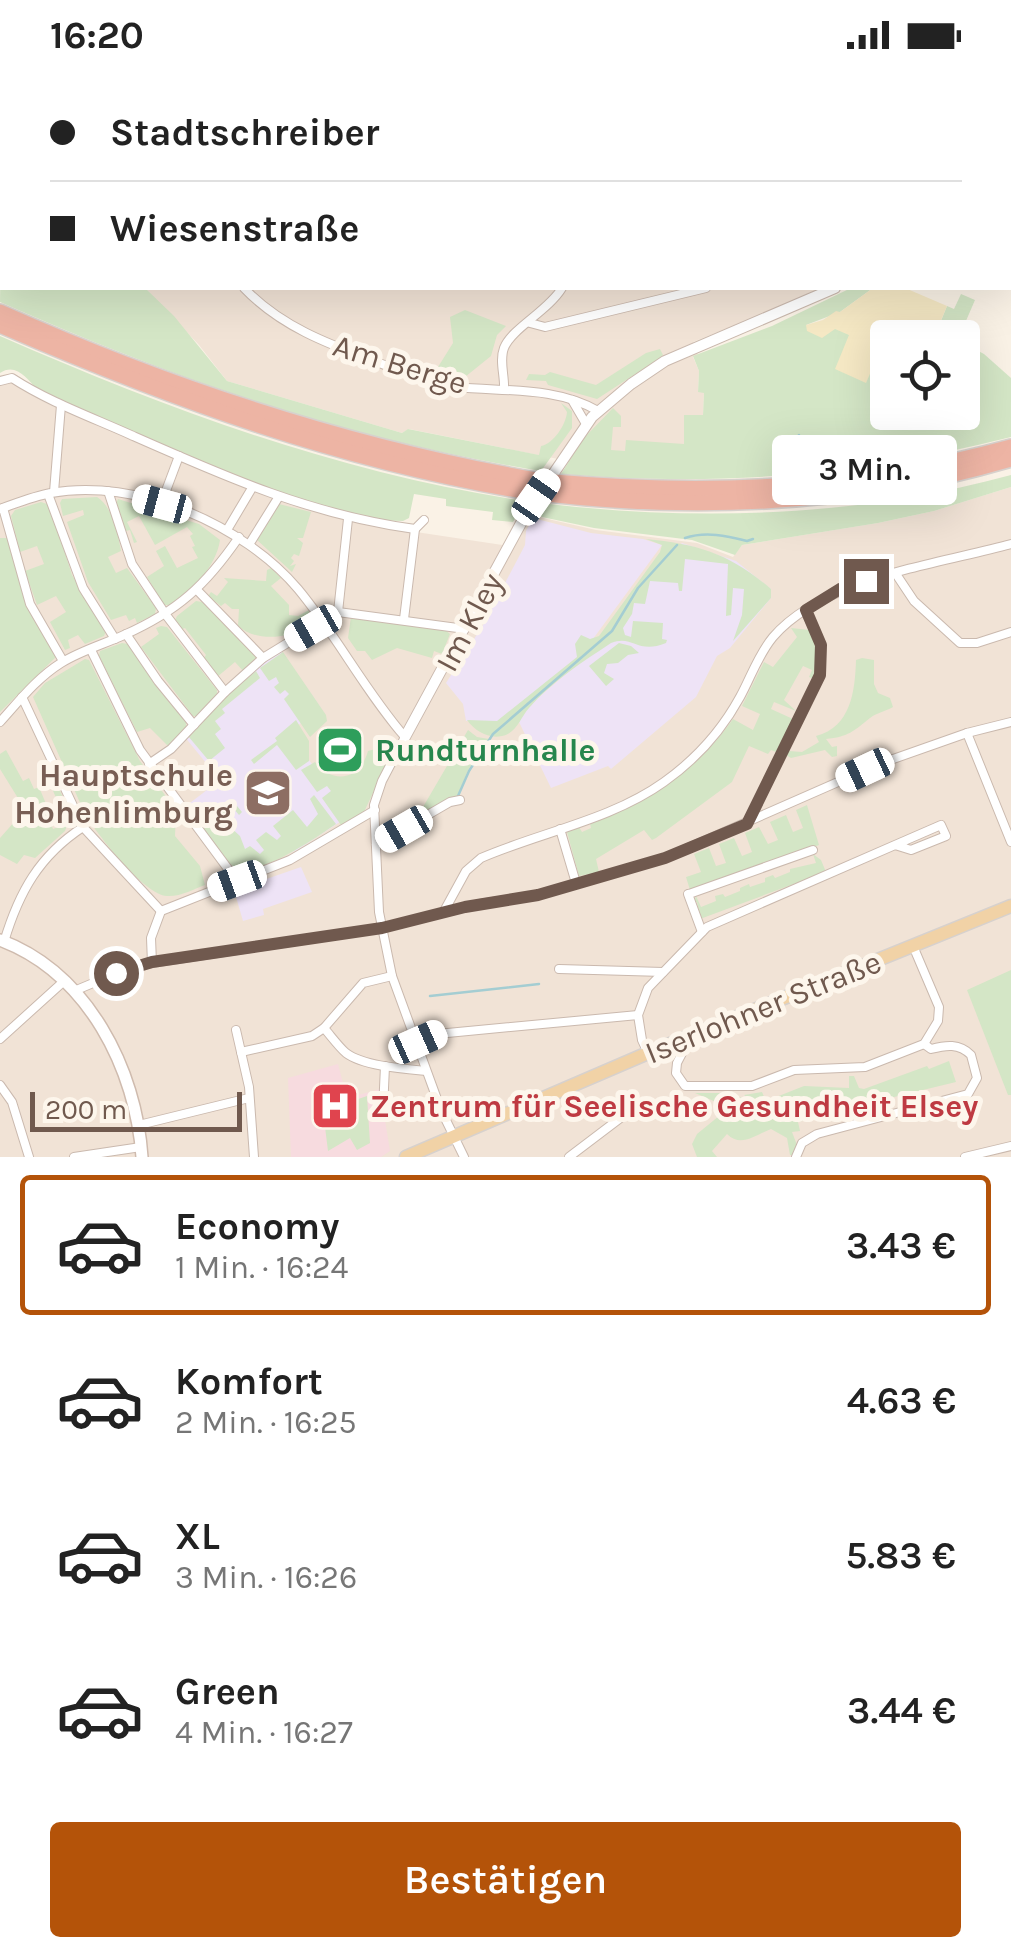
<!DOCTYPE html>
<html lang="de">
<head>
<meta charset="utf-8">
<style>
  body { margin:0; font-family:Karla,sans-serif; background:#f6f6f6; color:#222; height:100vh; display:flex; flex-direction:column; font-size:38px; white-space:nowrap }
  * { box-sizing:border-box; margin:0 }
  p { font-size:32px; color:#767676 }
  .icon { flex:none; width:55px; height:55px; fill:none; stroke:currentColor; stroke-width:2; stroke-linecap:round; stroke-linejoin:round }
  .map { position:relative; height:1087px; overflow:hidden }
  .details { display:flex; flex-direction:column; background:#fff; flex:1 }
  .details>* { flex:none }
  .guide { position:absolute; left:0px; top:0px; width:1012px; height:220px; box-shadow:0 10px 40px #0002; display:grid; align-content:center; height:220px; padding:0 50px; background:#fff }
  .buttons { position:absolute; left:870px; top:250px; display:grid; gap:20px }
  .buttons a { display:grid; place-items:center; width:110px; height:110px; border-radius:10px; background:#fff; box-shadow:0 10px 40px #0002; font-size:50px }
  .scale { position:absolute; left:30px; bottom:25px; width:212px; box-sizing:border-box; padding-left:10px; border:5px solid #70594e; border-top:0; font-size:28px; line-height:35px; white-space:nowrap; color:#70594e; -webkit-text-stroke:8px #fdf6ec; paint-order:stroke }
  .end { position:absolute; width:45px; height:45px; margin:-22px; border:12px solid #70594e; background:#fff; box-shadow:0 0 0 5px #fff }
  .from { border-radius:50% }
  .bubble { position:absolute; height:70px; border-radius:10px; background:#fff; box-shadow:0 10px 40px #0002; font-size:32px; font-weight:600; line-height:70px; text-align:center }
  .car { position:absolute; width:30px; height:60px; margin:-30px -15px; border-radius:12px; box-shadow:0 0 8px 2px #0007; background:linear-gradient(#fff 24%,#345 0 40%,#fff 0 76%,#345 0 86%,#fff 0) }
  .guide b { display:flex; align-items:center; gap:35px; height:95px; font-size:38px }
  .guide b+b { border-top:2px solid #e0e0e0 }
  .guide i { width:25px; height:25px; background:#222 }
  ul { padding:18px 0 0; list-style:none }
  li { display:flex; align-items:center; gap:30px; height:140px; margin:0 20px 15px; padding:0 30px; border:5px solid transparent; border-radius:10px }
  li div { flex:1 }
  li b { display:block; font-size:38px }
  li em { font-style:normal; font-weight:600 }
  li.active { border-color:#b45309 }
  li>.icon { width:90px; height:90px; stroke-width:1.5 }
  .cta { display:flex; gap:20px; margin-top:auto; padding:20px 50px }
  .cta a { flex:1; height:115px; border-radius:10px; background:#b45309; color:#fff; font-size:40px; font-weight:600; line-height:115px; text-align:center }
  .status { display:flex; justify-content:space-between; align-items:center; height:70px; padding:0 50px; background:#fff; direction:ltr }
  .status svg { height:28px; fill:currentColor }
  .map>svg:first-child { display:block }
  .residential { fill:#f1e3d6 }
  .education { fill:#eee3f6 }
  .medical { fill:#f7dbdf }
  .green { fill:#d4e6c6 }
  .sand { fill:#f6e9c5 }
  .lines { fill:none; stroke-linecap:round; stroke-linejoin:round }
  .stream { stroke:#a4cdd2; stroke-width:2.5 }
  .minor-casing { stroke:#cab9ae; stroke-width:10 }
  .tertiary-casing { stroke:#cab9ae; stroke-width:12 }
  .secondary-casing { stroke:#cfbbae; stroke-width:14 }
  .primary-casing { stroke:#d7d1cd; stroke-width:15 }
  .motorway-casing { stroke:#d7d1cd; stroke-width:18 }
  .minor { stroke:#fff; stroke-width:8 }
  .tertiary { stroke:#fff; stroke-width:10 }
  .secondary { stroke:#fff; stroke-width:11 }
  .primary { stroke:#f1d2a6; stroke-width:12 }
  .motorway { stroke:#edb4a4; stroke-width:15 }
  .motorway-bridge-casing { stroke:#d7d1cd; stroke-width:18; stroke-linecap:butt }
  .motorway-bridge { stroke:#edb4a4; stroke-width:15 }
  .route { stroke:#70594e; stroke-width:12 }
  .labels { text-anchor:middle; stroke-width:10; stroke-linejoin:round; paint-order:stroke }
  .street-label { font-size:32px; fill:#70594e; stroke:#fdf6ec }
  .leisure-label { font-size:32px; font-weight:bold; fill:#27864d; stroke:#fdf6ec; text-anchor:start }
  .education-label { font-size:32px; font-weight:bold; fill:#785e54; stroke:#fdf6ec; text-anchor:end }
  .health-label { font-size:32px; font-weight:bold; fill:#be3a42; stroke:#fdf6ec; text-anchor:start }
</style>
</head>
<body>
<div class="status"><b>16:20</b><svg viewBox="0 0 49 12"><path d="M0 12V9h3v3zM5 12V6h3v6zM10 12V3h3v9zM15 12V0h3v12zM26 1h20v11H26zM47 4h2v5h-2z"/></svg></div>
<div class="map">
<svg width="1011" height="1087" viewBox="0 0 1011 1087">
  <rect width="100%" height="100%" fill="#faf2e6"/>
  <g class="residential">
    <polygon points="0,0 563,0 563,2 2,2 0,101"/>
    <polygon points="145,218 826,218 693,272 698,285 693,287 699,301 698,321 704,322 703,346 712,395 568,391 409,359 402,363 227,311 199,275"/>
    <polygon points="12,308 416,462 509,476 526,444 596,460 697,473 733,487 742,475 878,453 934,441 1011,417 1011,1087 0,1087 0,309"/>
  </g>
  <g class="education">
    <polygon points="533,448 591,463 643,469 662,475 579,588 497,652 466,651 463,634 446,613 483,555 525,475 526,461"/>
    <polygon points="682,473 736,491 771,519 771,528 730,578 717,586 696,627 611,699 608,696 551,718 519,652 527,637 593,581 635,526"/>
    <polygon points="279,578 321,638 289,662 349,746 297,780 244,801 234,798 186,736 220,710 184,666 225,622"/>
    <polygon points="301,797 312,822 263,839 264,845 243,851 234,820"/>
  </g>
  <polygon class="medical" points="338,994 347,1028 380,1019 390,1081 381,1087 291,1087 288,1008"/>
  <g class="green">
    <polygon points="563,0 1011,0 1011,39 1010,2"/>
    <path d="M2,99V218H145L174,246L227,311L402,363L408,359L539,385L541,376C553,374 566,355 567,342L561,333L572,341V358L541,401C345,369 182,312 0,232Z"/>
    <path d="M851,218H873L840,242L806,255L836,258L850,265L865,312L872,298L887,305L888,342H962L963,273L984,284L1011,308V367C856,406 721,417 561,404L583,369L613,338L621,346V357H613L611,380L625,381L626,370L684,374V345H703L704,323L698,322L699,301L693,286L772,256Z"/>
    <polygon points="961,224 975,230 959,267 934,268 947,236 954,239"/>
    <polygon points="465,240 506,256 497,265 491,286 460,311 433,305 453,273 450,247"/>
    <path d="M0,266C169,340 342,404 525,431L513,452L492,450L493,442L446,436V429L414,424L409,448L403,451L370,450L250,415L38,320C27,309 16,292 0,303Z"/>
    <polygon points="660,279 663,285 660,288 597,329 548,315 546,311 526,310 529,304 545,305 550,302 596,315 646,283"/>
    <path d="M1011,405V417L934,441L878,453L742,475L735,485L692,470L594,458L542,447L536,442L540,433C698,452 857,447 1011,405Z"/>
    <path d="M97,427C112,436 118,463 121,481L108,487L116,503L127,498L156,538L155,544L137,553L135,548L129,551L126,545L111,550L88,512L67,452L84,445L83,440L63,446L60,433L62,429Z"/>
    <path d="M118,429L199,454L220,470C216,497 192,521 170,535H164L147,507L164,496L156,481L165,476L177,498L198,488L192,477L195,476L190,466L193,464L187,457L155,475L139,446L127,452L137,472L134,473L130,460L126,461L116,434Z"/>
    <polygon points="41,432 50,435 72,505 106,561 104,566 85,574 78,565 68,570 70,578 65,580 50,552 66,542 56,526 37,535 25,501 44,494 37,476 20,482 11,446 15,440"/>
    <polygon points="279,434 311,442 303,468 297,468 303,473 299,486 294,484 291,488 294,491 290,496 296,494 292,502 256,469"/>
    <polygon points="0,468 7,468 27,533 58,585 0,642"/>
    <path d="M646,469C699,474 730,484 771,519V528L733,571L742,545L744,519L733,518L731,545L726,546L728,494L685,489L682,521H679L678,513L650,511L645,534L634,533L632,544L623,558L625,565L631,567L633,551L663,553L662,569L667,570L666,573C637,585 633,564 611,573C584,591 551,612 529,638C520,648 517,663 502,666C488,669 475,661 467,650L497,651L577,587L575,574L581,565L590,569L599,566L660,482L662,475Z"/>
    <path d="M271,498L281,508L271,516L289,535V545L298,546L309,540L310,555C290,568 258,573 238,556L239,539H232L225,533L221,536L208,526L211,522L217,526L228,512L224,508L266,511L267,500Z"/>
    <polygon points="196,531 202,532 258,589 244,602 235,592 217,607 203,589 206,585 185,558 180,560 174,552 177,546"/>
    <polygon points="351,547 443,558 450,564 442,584 434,581 432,588 397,578 372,590 365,581 357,581 348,568"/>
    <polygon points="161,556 167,557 217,620 217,627 199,646 193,646 141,577 159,564 156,558"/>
    <path d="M791,558L810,560C816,577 820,591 814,609L809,607L812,600L803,596L784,630L796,641L774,632L771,639L793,649L776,682L771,680L768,684L749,676L732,712L656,768L652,770L644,760L596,789L599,802L579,806L567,762L579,757L582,762L591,758L590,753C649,731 696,701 733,649L753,660L760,644L742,636L764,592L773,597L797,567Z"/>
    <polygon points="122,573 128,574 155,615 186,652 186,660 169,677 150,658 137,662 99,586 100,581"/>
    <polygon points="619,573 631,576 639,583 628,585 618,593 607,594 604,603 614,609 606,616 589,596"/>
    <polygon points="283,582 326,645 327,651 310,667 284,629 289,624 285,620 280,624 274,617 279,613 276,607 269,611 260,598"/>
    <path d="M862,588L874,590V614L878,623L890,628L893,637C886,641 876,643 870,648C854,661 848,667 826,669L832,677L837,676V686L832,687L825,680L791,688L786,685L789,681L802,682L819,672L816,666C851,657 855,621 856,590Z"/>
    <path d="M85,589L89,590L140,691L173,736L176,743L175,766L200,796L205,815C194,819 180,827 167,826C144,825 97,764 85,744L33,627L45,613Z"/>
    <polygon points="256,601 260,608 222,639 225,643 215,651 221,659 215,664 225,678 209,691 188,666 223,628"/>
    <polygon points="296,650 309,671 309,691 296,700 277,675 254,694 251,690 277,671 275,668"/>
    <polygon points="468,660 477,667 489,669 468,700 456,729 416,749"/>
    <path d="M383,677L394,678L364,742L341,755L322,728L331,721L327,716L317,722L301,700L315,692C333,715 360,710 368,681Z"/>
    <polygon points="6,680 23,711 29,708 34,719 39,717 54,753 51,754 53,759 61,756 59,750 65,748 50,714 56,712 71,745 65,761 35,788 24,785 17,794 0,785 0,768 16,750 21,733 0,699 0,684"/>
    <path d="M314,725L336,754C319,766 256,809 236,798C223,791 210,768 201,756L232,730L242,742L239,745L233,738L227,743L232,751L228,755L240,766L245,779L250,776L260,784L264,780L256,770L266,762L277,770L281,766L273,756L293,740L307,757L318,744L310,729Z"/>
    <polygon points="807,735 819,775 690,820 686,807 701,802 694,784 709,778 716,796 726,793 719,774 734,768 742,786 752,782 745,763 759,757 768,774 778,770 770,752 786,745 793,762 803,758 796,740"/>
    <polygon points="813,784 821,790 826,802 700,849 697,832 694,832 696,826 701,837 716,831 715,826 723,824 725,827 740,821 740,818 749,814 750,817 765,812 765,808 773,805 775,808 790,802 790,799 816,793"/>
    <polygon points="1011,900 1011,1025 1008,1025 967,920"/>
    <path d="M949,991L956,1012L853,1037L856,1049L850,1050L846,1041L798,1052L800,1061L792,1062L797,1075L793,1085H790L787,1068L771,1059C755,1065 741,1078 727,1064L712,1081L717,1087H697L692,1074L697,1064L719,1046L716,1032L695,1023H727L729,1033L735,1032V1027L748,1028L744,1025L762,1022L766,1031L804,1016L849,1018V1006H854L859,1018L864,1019L927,996L929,999Z"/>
    <polygon points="367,1026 370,1073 357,1080 350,1068 328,1081 323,1041"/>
  </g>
  <polygon class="sand" points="873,218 905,218 947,236 934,267 888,268 887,305 872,299 866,313 835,299 849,265 835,259 822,268 807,261 806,255 823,250 836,241 840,242"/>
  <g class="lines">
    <g class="stream">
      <polyline points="782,388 799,365"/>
      <path d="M685,468C706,461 727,466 747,471L753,469"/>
      <polyline points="458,726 469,701 493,664 612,561 638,518 677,475"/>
      <polyline points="430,926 539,914"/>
    </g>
    <g class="minor-casing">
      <g id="minor">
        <polyline points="197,0 198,2"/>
        <polyline points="277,0 277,2"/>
        <polyline points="365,0 366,2"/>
        <polyline points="560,0 560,2"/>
        <polyline points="85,2 85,0"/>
        <polyline points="0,21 2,22"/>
        <path d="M244,218C284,260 337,277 390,297C412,304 434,314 456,317C504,322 555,316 598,341"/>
        <polyline points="530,253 545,257 706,218"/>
        <path d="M0,311L12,308C49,332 91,347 131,365C226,407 311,445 415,459L424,450"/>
        <path d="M504,320C505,306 499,291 504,278C512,258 548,241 562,218"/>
        <polyline points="572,330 586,354"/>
        <polyline points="108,421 132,494 166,545 225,622"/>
        <polyline points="54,422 61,335"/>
        <polyline points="48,424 83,518 115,569"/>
        <polyline points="161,434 179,386"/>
        <polyline points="3,438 30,534 63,591"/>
        <path d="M0,439C17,433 34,426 51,423C136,407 244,455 298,519C337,566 365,621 405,667L382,711L374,735L379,842L392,906L441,1040L464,1087"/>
        <polyline points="227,460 252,418"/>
        <polyline points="250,473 278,428"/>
        <polyline points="896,504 914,531 960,573 977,573 1011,562"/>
        <polyline points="197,520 263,588"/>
        <polyline points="338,542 348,449"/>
        <polyline points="404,549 415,459"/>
        <polyline points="126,564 158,611 194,655"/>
        <polyline points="91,580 140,680 237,811"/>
        <polyline points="22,627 83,757 161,841"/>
        <path d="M0,652C19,631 37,608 61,593C80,581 104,574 124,565C178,541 206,515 239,467"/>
        <polyline points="967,663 1011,772"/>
        <polyline points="149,694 171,679 225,622 263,588 338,542 465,559"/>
        <polyline points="747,754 820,605 821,575 805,540"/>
        <polyline points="560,759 576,813"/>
        <polyline points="376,775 450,732 460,730"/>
        <polyline points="688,824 702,862"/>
        <polyline points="689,824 813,780"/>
        <path d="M443,843L466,801L481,788C541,762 611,750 664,712C695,690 722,660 740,627C751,607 758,585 773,567C824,508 938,494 1011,474"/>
        <path d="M4,872C19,822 39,786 83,757"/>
        <polyline points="152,893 151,868 161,841 290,790 375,740"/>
        <polyline points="559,899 663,902"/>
        <polyline points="74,921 129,898 152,893 382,858 479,834 538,825 665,788 879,694 967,663 1011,652"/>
        <path d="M324,958C331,966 338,976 346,983C363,996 405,999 426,1001"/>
        <polyline points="236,960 249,1017 254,1087"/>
        <polyline points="691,966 677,993 676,1003 685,1016 752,1016 794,1000 865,997 924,974 938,951 939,937 913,876"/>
        <polyline points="0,969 63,912"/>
        <polyline points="418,972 437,964 638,945"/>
        <polyline points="241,982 312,966 324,958 363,913 392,906"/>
        <polyline points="648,983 642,970 638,945 648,918 707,857 895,775 911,780 946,766 941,755 895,775"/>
        <polyline points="0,1015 12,1032 29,1087"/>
        <polyline points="383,1040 385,996"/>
        <polyline points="139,1055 249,1028"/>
        <polyline points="74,1087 141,1077"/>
        <polyline points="569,1087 627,1043"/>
        <path d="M796,1087L802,1073L817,1064L968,1024L977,1008L971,985C959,973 946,975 931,979L924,974"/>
        <polyline points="965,1087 1011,1076"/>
      </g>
    </g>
    <g class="tertiary-casing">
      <g id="tertiary">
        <polyline points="1010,99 1011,98"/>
        <polyline points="405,667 526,444 592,347 631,314 665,291 835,218"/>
      </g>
    </g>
    <g class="secondary-casing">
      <path id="secondary" d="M0,870C88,903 136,999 142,1087"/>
    </g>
    <g class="primary-casing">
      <polyline id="primary" points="406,1087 648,983 1011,836"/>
    </g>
    <g class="motorway-casing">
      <g id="motorway">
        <path d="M0,242C173,319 349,377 536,410"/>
        <path d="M0,255C174,330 340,391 529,422"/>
        <path d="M554,412C712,426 858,419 1011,377"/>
        <path d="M547,424C704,442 859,434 1011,389"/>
      </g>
    </g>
    <use href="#minor" class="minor"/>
    <use href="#tertiary" class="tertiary"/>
    <use href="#secondary" class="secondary"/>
    <use href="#primary" class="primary"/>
    <use href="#motorway" class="motorway"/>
    <g class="motorway-bridge-casing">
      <g id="motorway-bridge">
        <polyline points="536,410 554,412"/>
        <polyline points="529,422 547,424"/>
      </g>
    </g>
    <use href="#motorway-bridge" class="motorway-bridge"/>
  </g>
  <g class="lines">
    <polyline class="route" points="116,903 152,892 382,858 465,837 538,825 665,788 747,754 820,605 821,575 806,540 840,519 866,511"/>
  </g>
  <defs>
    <g id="stadium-square" transform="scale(2.5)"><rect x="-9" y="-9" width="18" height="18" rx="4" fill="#2e9e5b" stroke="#fdf6ec"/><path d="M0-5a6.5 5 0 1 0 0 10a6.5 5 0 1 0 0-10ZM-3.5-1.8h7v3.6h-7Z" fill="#fff"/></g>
    <g id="school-square" transform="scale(2.5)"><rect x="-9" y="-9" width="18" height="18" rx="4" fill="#8d6e63" stroke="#fdf6ec"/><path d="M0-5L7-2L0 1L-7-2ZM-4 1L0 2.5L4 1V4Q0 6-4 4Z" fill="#fff"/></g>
    <g id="hospital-square" transform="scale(2.5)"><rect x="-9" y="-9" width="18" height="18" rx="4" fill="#e0444e" stroke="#fdf6ec"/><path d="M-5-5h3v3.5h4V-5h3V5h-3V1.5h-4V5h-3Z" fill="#fff"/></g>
  </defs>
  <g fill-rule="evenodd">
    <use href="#stadium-square" x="340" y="680"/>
    <use href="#school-square" x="268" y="723"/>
    <use href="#hospital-square" x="335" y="1036"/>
  </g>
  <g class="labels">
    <g class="street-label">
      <text transform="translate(400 294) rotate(17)" y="11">Am Berge</text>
      <text transform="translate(469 552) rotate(-62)" y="11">Im Kley</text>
      <text transform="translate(763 937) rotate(-22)" y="11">Iserlohner Straße</text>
    </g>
    <g class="leisure-label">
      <text x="375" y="691">Rundturnhalle</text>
    </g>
    <g class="education-label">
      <text x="233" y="716">Hauptschule<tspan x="233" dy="37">Hohenlimburg</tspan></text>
    </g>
    <g class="health-label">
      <text x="370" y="1047">Zentrum für Seelische Gesundheit Elsey</text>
    </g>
  </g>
</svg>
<div class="buttons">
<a><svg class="icon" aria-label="locate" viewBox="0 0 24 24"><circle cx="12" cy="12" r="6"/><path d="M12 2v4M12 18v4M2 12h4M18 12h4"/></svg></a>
</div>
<div class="scale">200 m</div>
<i class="end from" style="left:116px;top:903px"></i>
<i class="end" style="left:866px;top:511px"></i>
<div class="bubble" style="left:772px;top:365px;width:185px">3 Min.</div>
<i class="car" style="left:536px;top:427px;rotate:35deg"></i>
<i class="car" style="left:162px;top:434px;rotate:285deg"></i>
<i class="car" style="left:313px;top:558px;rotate:240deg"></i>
<i class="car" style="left:865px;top:700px;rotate:245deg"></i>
<i class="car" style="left:404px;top:759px;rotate:240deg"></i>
<i class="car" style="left:237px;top:811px;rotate:250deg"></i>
<i class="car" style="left:418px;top:972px;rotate:66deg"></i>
<div class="guide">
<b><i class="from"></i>Stadtschreiber</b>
<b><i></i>Wiesenstraße</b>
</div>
</div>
<section class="details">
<ul>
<li class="active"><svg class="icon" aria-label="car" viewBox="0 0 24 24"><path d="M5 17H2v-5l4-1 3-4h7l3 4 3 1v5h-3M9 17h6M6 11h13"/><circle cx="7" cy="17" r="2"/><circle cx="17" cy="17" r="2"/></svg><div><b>Economy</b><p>1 Min. · 16:24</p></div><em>3.43 €</em></li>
<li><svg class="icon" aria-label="car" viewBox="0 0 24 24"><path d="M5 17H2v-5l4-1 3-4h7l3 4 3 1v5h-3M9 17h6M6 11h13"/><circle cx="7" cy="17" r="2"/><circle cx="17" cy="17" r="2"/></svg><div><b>Komfort</b><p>2 Min. · 16:25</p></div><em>4.63 €</em></li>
<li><svg class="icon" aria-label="car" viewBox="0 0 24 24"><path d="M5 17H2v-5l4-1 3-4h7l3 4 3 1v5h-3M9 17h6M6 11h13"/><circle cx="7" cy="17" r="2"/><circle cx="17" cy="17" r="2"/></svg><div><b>XL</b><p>3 Min. · 16:26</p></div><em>5.83 €</em></li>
<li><svg class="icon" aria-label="car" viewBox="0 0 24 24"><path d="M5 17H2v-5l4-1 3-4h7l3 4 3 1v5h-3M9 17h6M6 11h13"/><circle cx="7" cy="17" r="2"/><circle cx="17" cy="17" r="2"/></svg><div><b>Green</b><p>4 Min. · 16:27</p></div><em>3.44 €</em></li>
</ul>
<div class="cta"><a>Bestätigen</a></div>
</section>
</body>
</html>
